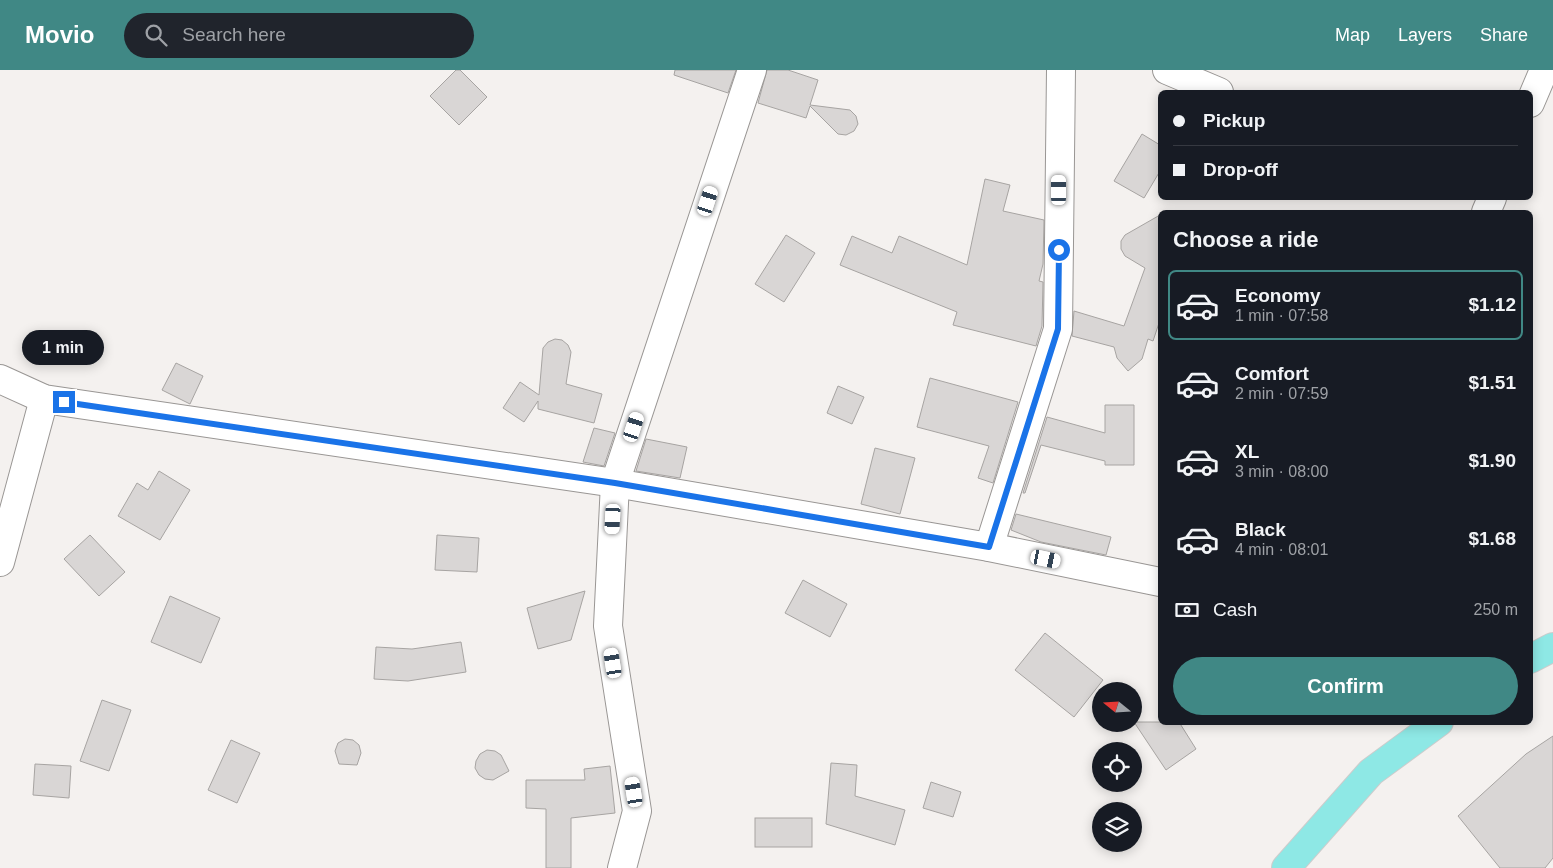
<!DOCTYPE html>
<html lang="en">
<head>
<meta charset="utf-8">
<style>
  body { margin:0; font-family:Helvetica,sans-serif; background:#20242c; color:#f1f3f6; height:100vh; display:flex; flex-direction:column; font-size:19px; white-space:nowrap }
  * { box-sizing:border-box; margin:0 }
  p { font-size:16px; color:#9ea1a6 }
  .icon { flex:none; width:28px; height:28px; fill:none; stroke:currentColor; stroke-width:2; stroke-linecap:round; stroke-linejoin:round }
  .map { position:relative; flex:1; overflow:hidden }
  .details { position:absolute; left:1158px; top:140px; width:375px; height:515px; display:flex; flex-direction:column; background:#171b24; border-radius:8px; box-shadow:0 2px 12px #0003 }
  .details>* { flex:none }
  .hud { position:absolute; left:1158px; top:20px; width:375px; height:110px; border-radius:8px; box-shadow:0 2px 12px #0003; display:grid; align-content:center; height:110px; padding:0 15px; background:#171b24 }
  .needle { width:32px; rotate:288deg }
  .buttons { position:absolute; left:1092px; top:612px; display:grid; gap:10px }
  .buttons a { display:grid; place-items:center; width:50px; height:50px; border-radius:50%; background:#171b24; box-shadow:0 2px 12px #0003; font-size:25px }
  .end { position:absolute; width:22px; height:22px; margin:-11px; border:6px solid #1a73e8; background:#fff; box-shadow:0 0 0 2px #fff }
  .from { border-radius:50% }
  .bubble { position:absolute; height:35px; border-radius:18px; background:#171b24; box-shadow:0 2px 12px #0003; font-size:16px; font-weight:600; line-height:35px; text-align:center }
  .car { position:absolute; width:15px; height:30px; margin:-15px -8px; border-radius:6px; box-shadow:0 0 4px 1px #0007; background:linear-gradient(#fff 24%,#345 0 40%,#fff 0 76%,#345 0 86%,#fff 0) }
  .hud b { display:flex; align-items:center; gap:18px; height:48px; font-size:19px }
  .hud b+b { border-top:1px solid #363941 }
  .hud i { width:12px; height:12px; background:#f1f3f6 }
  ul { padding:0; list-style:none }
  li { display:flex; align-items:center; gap:15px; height:70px; margin:0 10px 8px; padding:0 5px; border:2px solid transparent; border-radius:8px }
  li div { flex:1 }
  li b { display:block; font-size:19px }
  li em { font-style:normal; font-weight:600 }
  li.selected { border-color:#408885 }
  li>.icon { width:45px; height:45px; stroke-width:1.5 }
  h2 { padding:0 15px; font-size:22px; line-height:60px }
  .pay { display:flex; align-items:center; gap:12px; height:55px; padding:0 15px; font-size:19px }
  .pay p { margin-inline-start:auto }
  .cta { display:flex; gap:10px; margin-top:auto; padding:10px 15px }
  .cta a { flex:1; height:58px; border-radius:30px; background:#408885; color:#fff; font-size:20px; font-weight:600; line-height:58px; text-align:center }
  header { display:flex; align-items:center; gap:30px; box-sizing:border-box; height:70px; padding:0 25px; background:#408885; color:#fff }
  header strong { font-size:24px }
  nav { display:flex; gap:28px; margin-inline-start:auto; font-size:18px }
  .search { width:350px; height:45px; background:#20242c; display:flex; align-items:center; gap:12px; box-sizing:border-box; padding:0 18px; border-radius:28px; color:#9ea1a6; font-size:19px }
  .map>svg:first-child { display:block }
  .building { fill:#d9d6d5; stroke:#a7a4a2 }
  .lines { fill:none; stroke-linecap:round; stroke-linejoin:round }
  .minor-casing { stroke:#999694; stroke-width:30 }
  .major-casing { stroke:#ccc; stroke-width:30 }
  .minor { stroke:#fff; stroke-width:28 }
  .major { stroke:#8ee8e5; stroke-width:28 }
  .route { stroke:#1a73e8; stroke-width:6 }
</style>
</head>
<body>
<header>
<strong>Movio</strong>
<div class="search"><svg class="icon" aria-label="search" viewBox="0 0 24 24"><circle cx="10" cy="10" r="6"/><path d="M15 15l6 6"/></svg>Search here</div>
<nav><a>Map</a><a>Layers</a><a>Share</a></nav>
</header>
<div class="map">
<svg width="1553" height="798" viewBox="0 0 1553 798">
  <rect width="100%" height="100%" fill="#f4f1ef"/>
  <g class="building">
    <polygon points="456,0 460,0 487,27 459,55 430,26"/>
    <polygon points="675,0 736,0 728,23 674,5"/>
    <polygon points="767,0 788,0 818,10 810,35 850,40 856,46 858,54 854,61 846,65 838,64 810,36 806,48 758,33"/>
    <polygon points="1142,64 1160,75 1160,101 1144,128 1114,111"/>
    <polygon points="985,109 1010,115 1003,141 1044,150 1043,194 1039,211 1043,212 1042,256 1036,276 953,255 957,242 840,195 852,166 892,183 899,166 967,195"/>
    <polygon points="1160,145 1160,250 1153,271 1148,269 1142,289 1128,301 1117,288 1114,277 1072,266 1074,241 1124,256 1145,198 1125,186 1121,179 1121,171 1125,165"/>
    <polygon points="786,165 815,183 784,232 755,214"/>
    <polygon points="555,269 562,270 568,275 571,282 566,314 602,324 594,353 538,339 538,331 524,352 503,338 520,312 539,325 543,278 548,272"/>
    <polygon points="176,293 203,306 190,334 162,320"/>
    <polygon points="930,308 1018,332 993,413 978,408 989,376 917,357"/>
    <polygon points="838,316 864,327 852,354 827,343"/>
    <polygon points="1105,335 1134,335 1134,395 1105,395 1105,391 1041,375 1025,423 1023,423 1047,347 1105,363"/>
    <polygon points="594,358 615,363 604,396 583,392"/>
    <polygon points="646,369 687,377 680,408 636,401"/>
    <polygon points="875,378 915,388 900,444 861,434"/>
    <polygon points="159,401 190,420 160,470 118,446 137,413 148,420"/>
    <polygon points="1016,444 1111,467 1106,485 1041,472 1011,460"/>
    <polygon points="90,465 125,502 99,526 64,489"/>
    <polygon points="437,465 479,468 477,502 435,500"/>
    <polygon points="803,510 847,534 830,567 785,543"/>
    <polygon points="585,521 571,570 538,579 527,538"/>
    <polygon points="170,526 220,548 201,593 151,572"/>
    <polygon points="1045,563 1103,610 1074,647 1015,600"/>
    <polygon points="461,572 466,602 408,611 374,609 376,577 412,579"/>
    <polygon points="102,630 131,640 109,701 80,691"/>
    <polygon points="1134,652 1179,652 1196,679 1166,700"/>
    <polygon points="1553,666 1553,788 1545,798 1500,798 1458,746 1526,684"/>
    <polygon points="345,669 353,670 359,675 361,683 357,695 339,694 335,681 338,673"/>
    <polygon points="231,670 260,683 237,733 208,720"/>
    <polygon points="487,680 495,681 501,685 509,701 493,710 485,709 479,705 475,698 476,691 480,684"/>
    <polygon points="831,693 857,695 855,726 905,740 895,775 826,754"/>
    <polygon points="35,694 71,696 69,728 33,725"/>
    <polygon points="610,696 615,743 571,748 571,798 546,798 546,739 526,738 526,710 585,710 584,699"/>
    <polygon points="931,712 961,722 953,747 923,738"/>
    <rect x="755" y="748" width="57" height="29"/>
  </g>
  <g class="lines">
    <g class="minor-casing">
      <g id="minor">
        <polyline points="1167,0 1219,22"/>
        <polyline points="1530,33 1544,0"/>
        <polyline points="1486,142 1492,128"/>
        <polyline points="0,309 44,329 615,413 989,477 1160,512"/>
        <polyline points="989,477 1058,259 1061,0"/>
        <polyline points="0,492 44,329"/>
        <polyline points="622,798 637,741 608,556 615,413 752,0"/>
      </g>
    </g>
    <g class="major-casing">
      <g id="major">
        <polyline points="1530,589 1553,577"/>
        <polyline points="1286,798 1371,702 1439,652"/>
      </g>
    </g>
    <use href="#minor" class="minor"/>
    <use href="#major" class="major"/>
  </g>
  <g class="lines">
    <polyline class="route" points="64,332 615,413 989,477 1058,259 1059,180"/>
  </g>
</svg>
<div class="buttons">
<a><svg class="needle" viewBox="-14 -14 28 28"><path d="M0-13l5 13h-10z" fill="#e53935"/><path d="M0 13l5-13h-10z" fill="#9ea1a6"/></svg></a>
<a><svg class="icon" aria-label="locate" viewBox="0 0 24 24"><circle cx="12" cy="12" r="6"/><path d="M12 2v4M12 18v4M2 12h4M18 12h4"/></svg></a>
<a><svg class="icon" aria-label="layers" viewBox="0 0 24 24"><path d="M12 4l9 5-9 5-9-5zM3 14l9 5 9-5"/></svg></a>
</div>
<i class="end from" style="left:1059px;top:180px"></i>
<i class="end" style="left:64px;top:332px"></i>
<div class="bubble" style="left:22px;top:260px;width:82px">1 min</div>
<i class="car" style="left:1059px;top:120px;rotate:0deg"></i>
<i class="car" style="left:708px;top:131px;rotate:18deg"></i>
<i class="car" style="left:634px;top:357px;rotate:18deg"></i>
<i class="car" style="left:613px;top:449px;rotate:183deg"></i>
<i class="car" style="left:1046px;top:489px;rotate:102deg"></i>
<i class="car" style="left:613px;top:593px;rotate:351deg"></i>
<i class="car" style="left:634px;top:722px;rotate:351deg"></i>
<div class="hud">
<b><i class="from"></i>Pickup</b>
<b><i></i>Drop-off</b>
</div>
<section class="details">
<h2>Choose a ride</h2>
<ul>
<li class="selected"><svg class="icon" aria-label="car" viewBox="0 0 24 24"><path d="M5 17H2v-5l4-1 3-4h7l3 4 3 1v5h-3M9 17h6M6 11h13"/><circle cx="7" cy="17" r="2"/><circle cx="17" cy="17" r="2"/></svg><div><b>Economy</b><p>1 min · 07:58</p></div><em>$1.12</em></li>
<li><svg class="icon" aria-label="car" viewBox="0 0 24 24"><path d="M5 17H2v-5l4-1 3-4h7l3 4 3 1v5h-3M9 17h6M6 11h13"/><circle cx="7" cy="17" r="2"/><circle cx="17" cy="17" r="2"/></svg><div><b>Comfort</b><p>2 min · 07:59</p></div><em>$1.51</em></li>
<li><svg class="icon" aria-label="car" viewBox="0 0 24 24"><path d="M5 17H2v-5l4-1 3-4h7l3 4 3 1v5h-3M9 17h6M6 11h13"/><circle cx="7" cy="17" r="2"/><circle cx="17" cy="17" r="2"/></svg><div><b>XL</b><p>3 min · 08:00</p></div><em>$1.90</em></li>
<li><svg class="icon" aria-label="car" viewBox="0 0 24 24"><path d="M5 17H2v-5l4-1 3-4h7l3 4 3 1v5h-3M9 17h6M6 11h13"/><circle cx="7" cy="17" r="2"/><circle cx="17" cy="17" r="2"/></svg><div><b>Black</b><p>4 min · 08:01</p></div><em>$1.68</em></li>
</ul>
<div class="pay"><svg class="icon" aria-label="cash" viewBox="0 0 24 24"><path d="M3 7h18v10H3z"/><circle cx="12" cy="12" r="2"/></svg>Cash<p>250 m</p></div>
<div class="cta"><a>Confirm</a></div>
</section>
</div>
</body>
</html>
